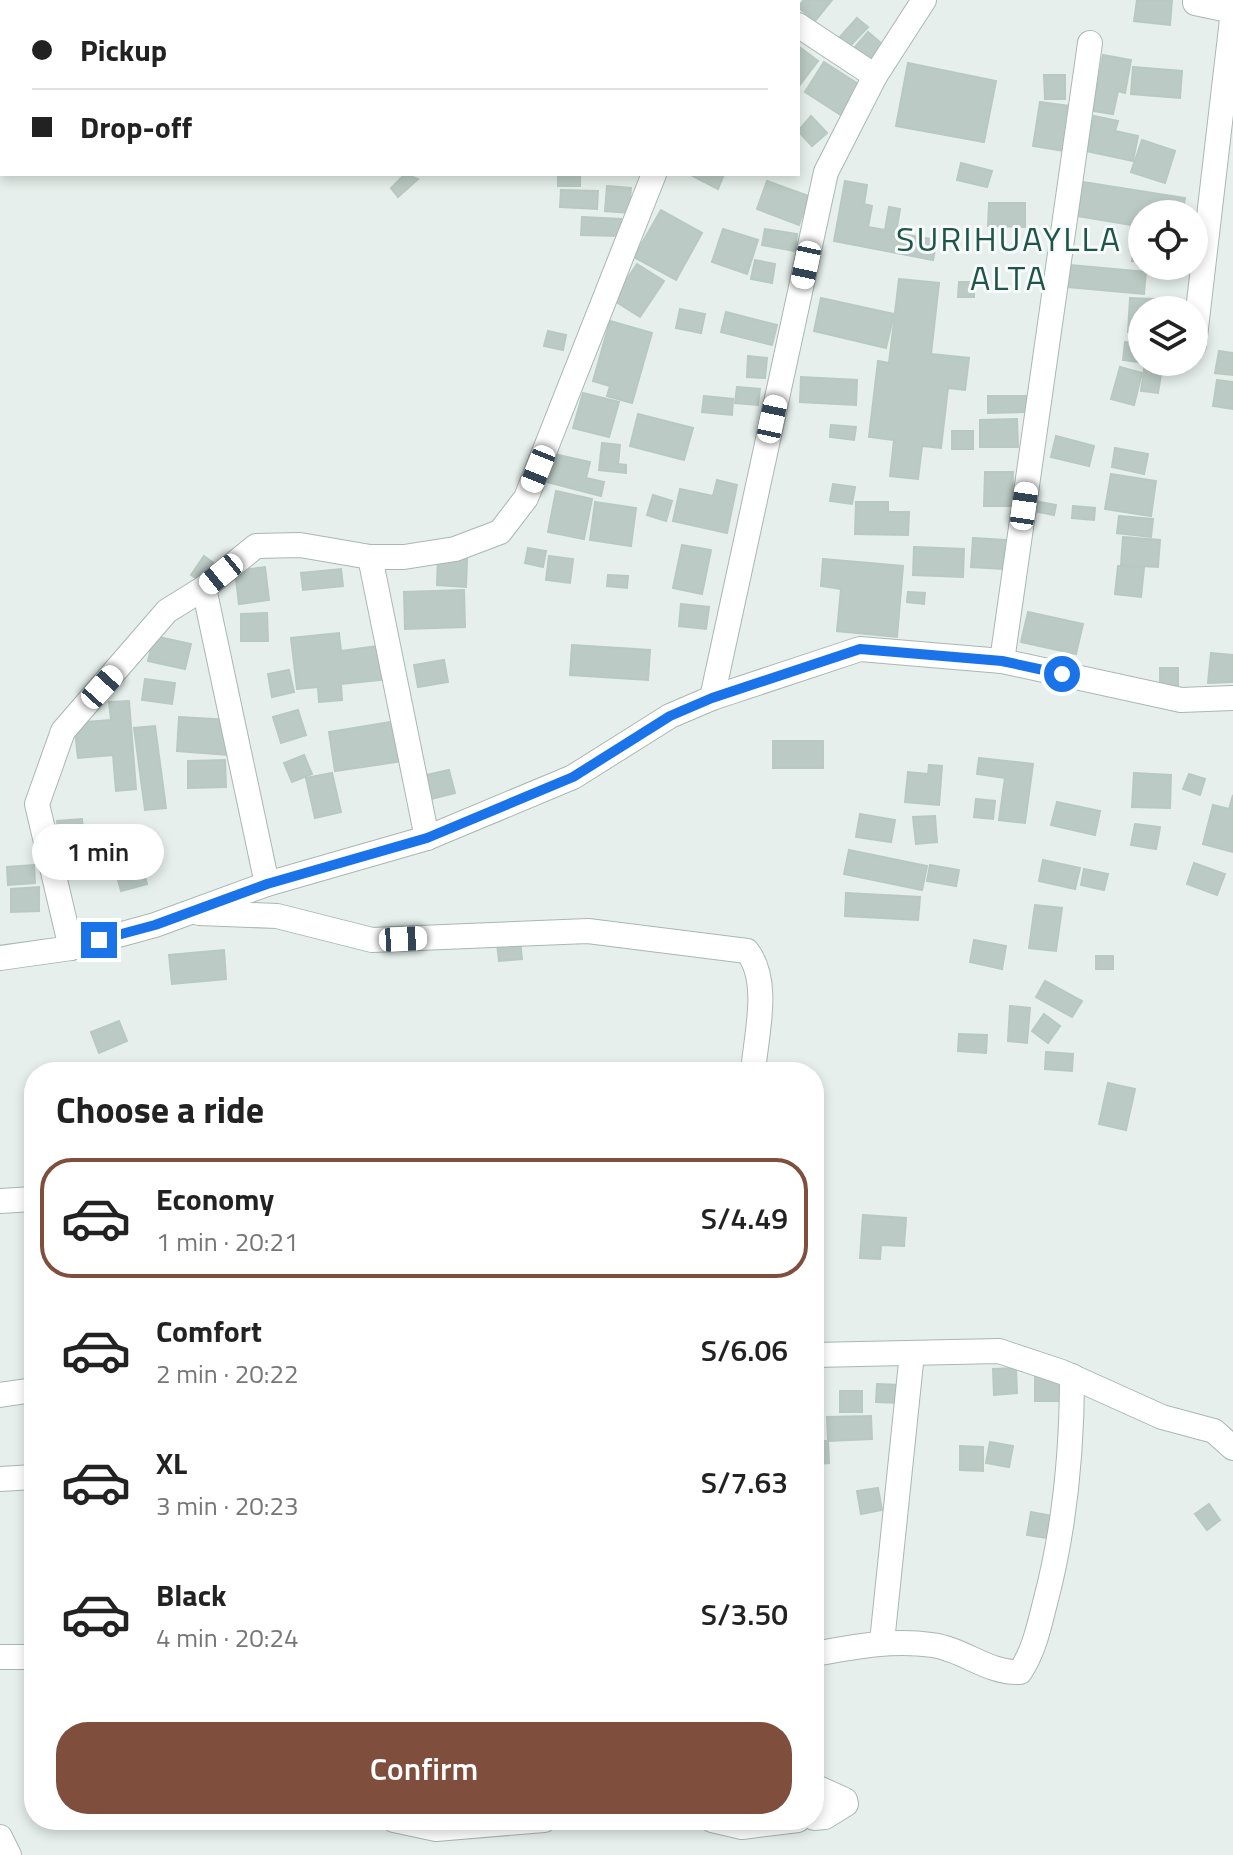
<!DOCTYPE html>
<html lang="en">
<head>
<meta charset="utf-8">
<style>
  body { margin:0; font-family:"Titillium Web",sans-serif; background:#f6f6f6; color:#222; height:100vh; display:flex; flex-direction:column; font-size:30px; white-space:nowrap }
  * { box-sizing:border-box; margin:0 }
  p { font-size:26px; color:#767676 }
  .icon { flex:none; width:44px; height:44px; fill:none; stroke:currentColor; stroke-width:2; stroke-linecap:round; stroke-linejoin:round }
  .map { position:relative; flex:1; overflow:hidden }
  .side { position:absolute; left:24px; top:1062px; width:800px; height:768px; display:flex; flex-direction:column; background:#fff; border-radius:32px; box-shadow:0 4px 12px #0003 }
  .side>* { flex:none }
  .hud { position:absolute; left:0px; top:0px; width:800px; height:176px; box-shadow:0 4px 12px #0003; display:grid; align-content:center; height:176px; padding:0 32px; background:#fff }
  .tools { position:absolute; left:1128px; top:200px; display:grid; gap:16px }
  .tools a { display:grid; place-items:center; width:80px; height:80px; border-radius:50%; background:#fff; box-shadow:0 4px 12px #0003; font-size:40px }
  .end { position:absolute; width:36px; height:36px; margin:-18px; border:10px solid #1a73e8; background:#fff; box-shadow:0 0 0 4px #fff }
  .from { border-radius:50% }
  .bubble { position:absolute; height:56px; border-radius:28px; background:#fff; box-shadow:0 4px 12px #0003; font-size:26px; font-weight:600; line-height:56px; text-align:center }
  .car { position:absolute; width:24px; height:48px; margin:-24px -12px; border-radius:10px; box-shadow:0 0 6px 2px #0007; background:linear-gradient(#fff 24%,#345 0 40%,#fff 0 76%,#345 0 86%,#fff 0) }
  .hud b { display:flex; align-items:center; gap:28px; height:76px; font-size:30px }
  .hud b+b { border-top:2px solid #e0e0e0 }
  .hud i { width:20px; height:20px; background:#222 }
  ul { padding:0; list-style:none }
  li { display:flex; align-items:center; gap:24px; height:120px; margin:0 16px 12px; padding:0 16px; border:4px solid transparent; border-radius:32px }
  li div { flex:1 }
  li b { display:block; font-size:30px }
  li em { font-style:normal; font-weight:600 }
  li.current { border-color:#804e3d }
  li>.icon { width:72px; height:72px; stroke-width:1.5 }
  h2 { padding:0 32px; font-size:36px; line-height:96px }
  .primary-button { display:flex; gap:16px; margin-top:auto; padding:16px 32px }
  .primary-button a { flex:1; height:92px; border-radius:32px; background:#804e3d; color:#fff; font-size:32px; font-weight:600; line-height:92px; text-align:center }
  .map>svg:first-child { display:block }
  .building { fill:#bbcac4; stroke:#b8c9c2; stroke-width:2 }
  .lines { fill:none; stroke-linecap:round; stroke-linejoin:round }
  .street-casing { stroke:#a8b8b2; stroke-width:26 }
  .street { stroke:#fff; stroke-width:24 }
  .route { stroke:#1a73e8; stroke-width:10 }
  .labels { text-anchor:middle; stroke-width:6; stroke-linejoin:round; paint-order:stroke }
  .quarter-label { font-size:34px; letter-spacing:2px; fill:#1f5548; stroke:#f7fbf9 }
</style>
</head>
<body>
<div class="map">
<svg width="1233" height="1855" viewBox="0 0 1233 1855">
  <rect width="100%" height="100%" fill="#e6efeb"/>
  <g class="building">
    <polygon points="804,0 832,0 815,21 798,7"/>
    <polygon points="1137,0 1172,0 1170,25 1134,21"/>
    <polygon points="857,18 868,27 849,47 839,38"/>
    <polygon points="868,32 882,44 869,60 854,48"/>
    <polygon points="798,46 818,61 799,86 798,85"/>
    <polygon points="1103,55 1131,60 1125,93 1118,91 1113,114 1093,111"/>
    <polygon points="824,62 863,87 844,117 805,92"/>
    <polygon points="908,63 996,81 984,142 896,126"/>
    <polygon points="1133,67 1182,71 1180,98 1131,94"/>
    <polygon points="1044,75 1065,75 1065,99 1045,99"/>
    <polygon points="1040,102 1071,106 1065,151 1033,146"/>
    <polygon points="811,116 827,133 812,146 798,131"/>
    <polygon points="1094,116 1118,121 1115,131 1138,136 1133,161 1086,151"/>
    <polygon points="1142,140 1175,151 1165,183 1131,172"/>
    <polygon points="961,163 992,171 987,187 957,180"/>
    <polygon points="405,174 418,179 398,197 391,188"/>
    <rect x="558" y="174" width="22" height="12"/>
    <polygon points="689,174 724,174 718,189"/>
    <polygon points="767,181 809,196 799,225 757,209"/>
    <polygon points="845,181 867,185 864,204 872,206 868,227 885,230 889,207 900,209 896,233 937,240 933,260 834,241"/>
    <polygon points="1083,182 1185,198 1182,214 1142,214 1142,262 1132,261 1137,226 1077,216"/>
    <polygon points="607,186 631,188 629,213 605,211"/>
    <polygon points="561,190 598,191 597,209 560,207"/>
    <polygon points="989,203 1025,203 1025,227 988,226"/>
    <polygon points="661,210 702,233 676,280 634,257"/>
    <polygon points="582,217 621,219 620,236 581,235"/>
    <polygon points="723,229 758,240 747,274 712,262"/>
    <polygon points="765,229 797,234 795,251 762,245"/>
    <polygon points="755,260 775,264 772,283 751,279"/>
    <polygon points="637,264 664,281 640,317 613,300"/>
    <polygon points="1070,265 1146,272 1144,294 1068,287"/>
    <polygon points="899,279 939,283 931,354 969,358 965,390 948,388 941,448 922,446 918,479 890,476 894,440 869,437 878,361 889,363"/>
    <polygon points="959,282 974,282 974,297 958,297"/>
    <polygon points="821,298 894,314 886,348 814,331"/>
    <polygon points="1130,298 1178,300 1177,310 1142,310 1142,333 1128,332"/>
    <polygon points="680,309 705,314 701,333 676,328"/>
    <polygon points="726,312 777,325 772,345 721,332"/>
    <polygon points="610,321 652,333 632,403 607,396 610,386 593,381"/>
    <polygon points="548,331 566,335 563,350 544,346"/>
    <polygon points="1125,342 1142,344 1142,362 1163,362 1158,393 1141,391 1145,363 1123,360"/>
    <polygon points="1219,351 1233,353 1233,375 1215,373"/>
    <polygon points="748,356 767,358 765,378 747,377"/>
    <polygon points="1120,367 1142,373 1134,405 1111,399"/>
    <polygon points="801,377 857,380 856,405 800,402"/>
    <polygon points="1217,380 1233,382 1233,409 1213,406"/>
    <polygon points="737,387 760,389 758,405 735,403"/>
    <polygon points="583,393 619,402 609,437 573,428"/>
    <polygon points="704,396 733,399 732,415 702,412"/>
    <polygon points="988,396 1026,396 1026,412 988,413"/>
    <polygon points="638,414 693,428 684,460 630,446"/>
    <polygon points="1017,419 1018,447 980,447 980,420"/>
    <polygon points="831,425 856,427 854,440 830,437"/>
    <rect x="952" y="431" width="21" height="18"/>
    <polygon points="1056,436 1094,446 1089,466 1051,457"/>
    <polygon points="602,443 620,445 618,464 626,465 626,473 599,470"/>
    <polygon points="1115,448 1148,454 1144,474 1112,467"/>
    <polygon points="554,454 590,462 586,478 604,482 601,496 547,482"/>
    <polygon points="985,472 1013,472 1012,506 984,506"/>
    <polygon points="1111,474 1156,481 1151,516 1105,509"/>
    <polygon points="717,480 737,485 727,533 673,521 680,489 713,496"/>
    <polygon points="833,484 855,487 852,504 830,501"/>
    <polygon points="556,491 592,499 584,539 548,532"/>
    <polygon points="653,495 672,501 666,521 647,515"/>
    <polygon points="1030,500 1056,505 1054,515 1028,510"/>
    <polygon points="595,502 636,508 631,546 590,540"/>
    <polygon points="856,502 888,502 888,512 909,512 908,535 855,534"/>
    <polygon points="1073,506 1095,508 1094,520 1072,518"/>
    <polygon points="1119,516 1153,519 1151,537 1117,533"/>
    <polygon points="1123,537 1160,540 1158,567 1121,565"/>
    <polygon points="973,538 1005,540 1003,569 971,567"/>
    <polygon points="682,545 711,550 702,594 673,588"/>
    <polygon points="914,547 964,549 963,577 913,575"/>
    <polygon points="528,548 546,551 543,567 525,563"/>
    <polygon points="204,556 219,567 207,585 191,575"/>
    <polygon points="549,556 573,559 570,583 546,580"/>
    <polygon points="438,557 467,559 466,587 437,585"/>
    <polygon points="823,559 903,566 897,637 837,631 841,589 821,586"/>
    <polygon points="1118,566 1144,568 1141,597 1115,594"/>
    <polygon points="265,567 269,600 239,604 235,571"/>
    <polygon points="341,569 343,586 303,590 301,573"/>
    <polygon points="608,575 628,576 627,588 607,586"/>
    <polygon points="464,590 465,627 405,629 404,592"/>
    <polygon points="908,592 925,593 924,604 907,602"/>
    <polygon points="681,604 709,607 706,629 679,626"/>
    <polygon points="1028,612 1083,624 1076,654 1021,642"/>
    <polygon points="267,613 268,641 241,641 241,614"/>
    <polygon points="339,633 341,651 386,645 389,679 341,684 342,700 319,702 318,687 297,689 291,638"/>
    <polygon points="154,636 191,644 185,669 148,661"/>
    <polygon points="572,645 650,650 648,680 570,675"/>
    <polygon points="1211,653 1233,655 1233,682 1208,683"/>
    <polygon points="444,660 448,682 418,687 414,665"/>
    <rect x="1160" y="668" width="18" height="23"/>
    <polygon points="289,670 294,692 272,697 268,674"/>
    <polygon points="145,679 175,683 172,704 142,700"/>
    <polygon points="129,701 136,789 116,791 113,755 78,758 74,723 111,720 109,702"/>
    <polygon points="298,710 306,735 281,743 273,717"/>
    <polygon points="179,717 231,720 228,755 177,751"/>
    <polygon points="397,721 403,761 335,771 329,732"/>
    <polygon points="155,726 166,808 145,810 134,728"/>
    <rect x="773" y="741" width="50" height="27"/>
    <polygon points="304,755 312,774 292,782 284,763"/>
    <polygon points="979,758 1033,764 1025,823 999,820 1005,778 977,774"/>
    <polygon points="225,760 226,787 188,788 188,761"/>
    <polygon points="929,765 942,766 939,805 905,802 908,772 928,774"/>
    <polygon points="449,770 455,793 431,799 426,775"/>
    <polygon points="332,773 341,812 315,818 306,778"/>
    <polygon points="1134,773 1171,775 1170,808 1132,807"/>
    <polygon points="1189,774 1205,779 1200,795 1183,789"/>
    <polygon points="1233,795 1233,852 1203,844 1213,805 1229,809"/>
    <polygon points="976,799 995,801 993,819 974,817"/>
    <polygon points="1057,802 1100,811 1095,835 1051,825"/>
    <polygon points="860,814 895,820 891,842 856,837"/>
    <polygon points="935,816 937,842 916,844 913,817"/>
    <polygon points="82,819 84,842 59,844 57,821"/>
    <polygon points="1135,824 1160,827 1156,849 1131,845"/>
    <polygon points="849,850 927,866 922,890 844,874"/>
    <polygon points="140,858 147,884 121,891 114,865"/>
    <polygon points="1043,860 1080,868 1075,889 1039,881"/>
    <polygon points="1194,863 1225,874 1217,895 1187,884"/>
    <polygon points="34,865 35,883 8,885 7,867"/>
    <polygon points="930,865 959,870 956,886 927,881"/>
    <polygon points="1084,869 1108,874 1104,890 1081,885"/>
    <polygon points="39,887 39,911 11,912 11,889"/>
    <polygon points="846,893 920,897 918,920 845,916"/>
    <polygon points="1035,905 1062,908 1056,951 1029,948"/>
    <polygon points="520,940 522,959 499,961 497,943"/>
    <polygon points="974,940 1006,946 1002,969 970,962"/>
    <polygon points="224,950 226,979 172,984 169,955"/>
    <rect x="1096" y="956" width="17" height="13"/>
    <polygon points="1045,981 1082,1001 1072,1017 1036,997"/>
    <polygon points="1010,1006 1030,1008 1027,1043 1008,1041"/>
    <polygon points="1044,1014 1060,1026 1048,1043 1032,1031"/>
    <polygon points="119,1021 127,1041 99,1053 91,1032"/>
    <polygon points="959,1034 987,1035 986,1053 958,1051"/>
    <polygon points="1046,1052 1073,1054 1072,1071 1045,1069"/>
    <polygon points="1108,1083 1135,1089 1126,1130 1099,1124"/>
    <polygon points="863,1215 906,1218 904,1246 881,1245 880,1259 860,1258"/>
    <polygon points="1016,1368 1017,1393 994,1395 993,1369"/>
    <polygon points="1035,1374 1066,1374 1065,1401 1035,1401"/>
    <polygon points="877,1384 900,1385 899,1403 876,1402"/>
    <rect x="840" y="1391" width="22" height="21"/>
    <polygon points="871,1416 872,1439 828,1441 827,1417"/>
    <polygon points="814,1441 828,1441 829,1463 814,1464"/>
    <polygon points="990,1442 1013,1446 1009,1467 986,1463"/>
    <polygon points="960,1446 983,1447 983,1471 960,1470"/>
    <polygon points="878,1488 882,1510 861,1514 857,1491"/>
    <polygon points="1209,1504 1220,1520 1207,1530 1195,1514"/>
    <polygon points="1031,1512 1058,1517 1054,1539 1027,1535"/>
  </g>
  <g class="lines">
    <g class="street-casing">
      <g id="street">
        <polyline points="222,2 223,0"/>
        <polyline points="756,2 764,2"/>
        <polyline points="798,25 875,76"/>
        <polyline points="0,41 2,42"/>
        <polyline points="1194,345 1233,11 1195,3 1195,0"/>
        <polyline points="370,557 427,838"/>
        <polyline points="204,588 267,884"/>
        <polyline points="1002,661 1090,43"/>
        <polyline points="712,698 826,172 875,76 924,0"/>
        <path d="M199,913L277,916L372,940L588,931L747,951C771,981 756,1035 753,1072"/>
        <polyline points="71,948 37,804 63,731 167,611 204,588 256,546 300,545 370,557 404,557 455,549 500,532 526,498 654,174"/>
        <polyline points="0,958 71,948 155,925 267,884 427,838 573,777 670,716 712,698 860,649 1002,661 1181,700 1233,698"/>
        <polyline points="0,1201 34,1199"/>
        <polyline points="814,1355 999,1351 1062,1372 1162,1417 1214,1431 1233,1448"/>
        <polyline points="0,1395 34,1390"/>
        <polyline points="0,1479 34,1477"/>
        <polyline points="882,1642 912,1353"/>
        <path d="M814,1654C853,1647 892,1639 932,1645C963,1649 989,1674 1020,1672C1034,1651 1039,1627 1045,1603C1065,1528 1072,1453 1072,1376"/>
        <polyline points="0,1657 34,1657"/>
        <polyline points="814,1786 845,1800 846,1804 825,1817 814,1818"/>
        <polyline points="394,1820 436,1829 544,1820"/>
        <polyline points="712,1820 742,1827 798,1820"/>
        <polyline points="0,1837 9,1855"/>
      </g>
    </g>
    <use href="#street" class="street"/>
  </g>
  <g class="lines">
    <polyline class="route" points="99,940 155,925 267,884 427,838 573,777 670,716 712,698 860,649 1002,661 1062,674"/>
  </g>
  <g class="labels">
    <g class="quarter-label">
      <text x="1009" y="251">SURIHUAYLLA<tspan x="1009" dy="39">ALTA</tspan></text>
    </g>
  </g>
</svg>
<div class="tools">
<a><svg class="icon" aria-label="locate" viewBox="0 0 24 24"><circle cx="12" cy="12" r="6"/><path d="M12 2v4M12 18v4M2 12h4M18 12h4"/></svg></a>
<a><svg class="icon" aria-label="layers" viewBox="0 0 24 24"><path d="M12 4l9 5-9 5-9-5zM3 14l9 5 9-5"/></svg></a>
</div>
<i class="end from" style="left:1062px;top:674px"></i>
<i class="end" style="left:99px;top:940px"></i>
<div class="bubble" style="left:32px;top:824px;width:132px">1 min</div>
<i class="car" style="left:806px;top:265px;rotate:192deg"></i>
<i class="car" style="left:772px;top:419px;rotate:12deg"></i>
<i class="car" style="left:538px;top:469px;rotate:202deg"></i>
<i class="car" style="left:1024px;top:506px;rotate:8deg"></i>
<i class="car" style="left:221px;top:574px;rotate:231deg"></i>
<i class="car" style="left:102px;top:687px;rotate:42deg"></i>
<i class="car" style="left:403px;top:939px;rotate:87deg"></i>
<div class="hud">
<b><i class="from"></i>Pickup</b>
<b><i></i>Drop-off</b>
</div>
<section class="side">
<h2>Choose a ride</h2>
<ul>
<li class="current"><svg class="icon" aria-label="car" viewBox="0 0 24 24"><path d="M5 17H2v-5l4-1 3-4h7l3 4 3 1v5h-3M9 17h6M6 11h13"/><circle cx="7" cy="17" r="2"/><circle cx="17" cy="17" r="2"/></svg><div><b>Economy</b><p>1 min · 20:21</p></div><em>S/4.49</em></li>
<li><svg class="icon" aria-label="car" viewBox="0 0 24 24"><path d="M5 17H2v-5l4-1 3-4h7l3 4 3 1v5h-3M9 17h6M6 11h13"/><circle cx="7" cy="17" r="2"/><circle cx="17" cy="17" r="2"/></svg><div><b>Comfort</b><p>2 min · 20:22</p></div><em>S/6.06</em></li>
<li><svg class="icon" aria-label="car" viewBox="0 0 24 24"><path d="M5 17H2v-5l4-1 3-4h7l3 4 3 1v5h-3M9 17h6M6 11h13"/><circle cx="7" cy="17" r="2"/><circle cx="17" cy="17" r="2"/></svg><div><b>XL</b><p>3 min · 20:23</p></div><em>S/7.63</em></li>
<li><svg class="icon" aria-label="car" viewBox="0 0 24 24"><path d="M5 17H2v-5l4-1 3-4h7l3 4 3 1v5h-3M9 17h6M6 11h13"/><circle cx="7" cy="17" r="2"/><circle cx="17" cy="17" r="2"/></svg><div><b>Black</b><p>4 min · 20:24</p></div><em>S/3.50</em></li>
</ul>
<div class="primary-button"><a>Confirm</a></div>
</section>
</div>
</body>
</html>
